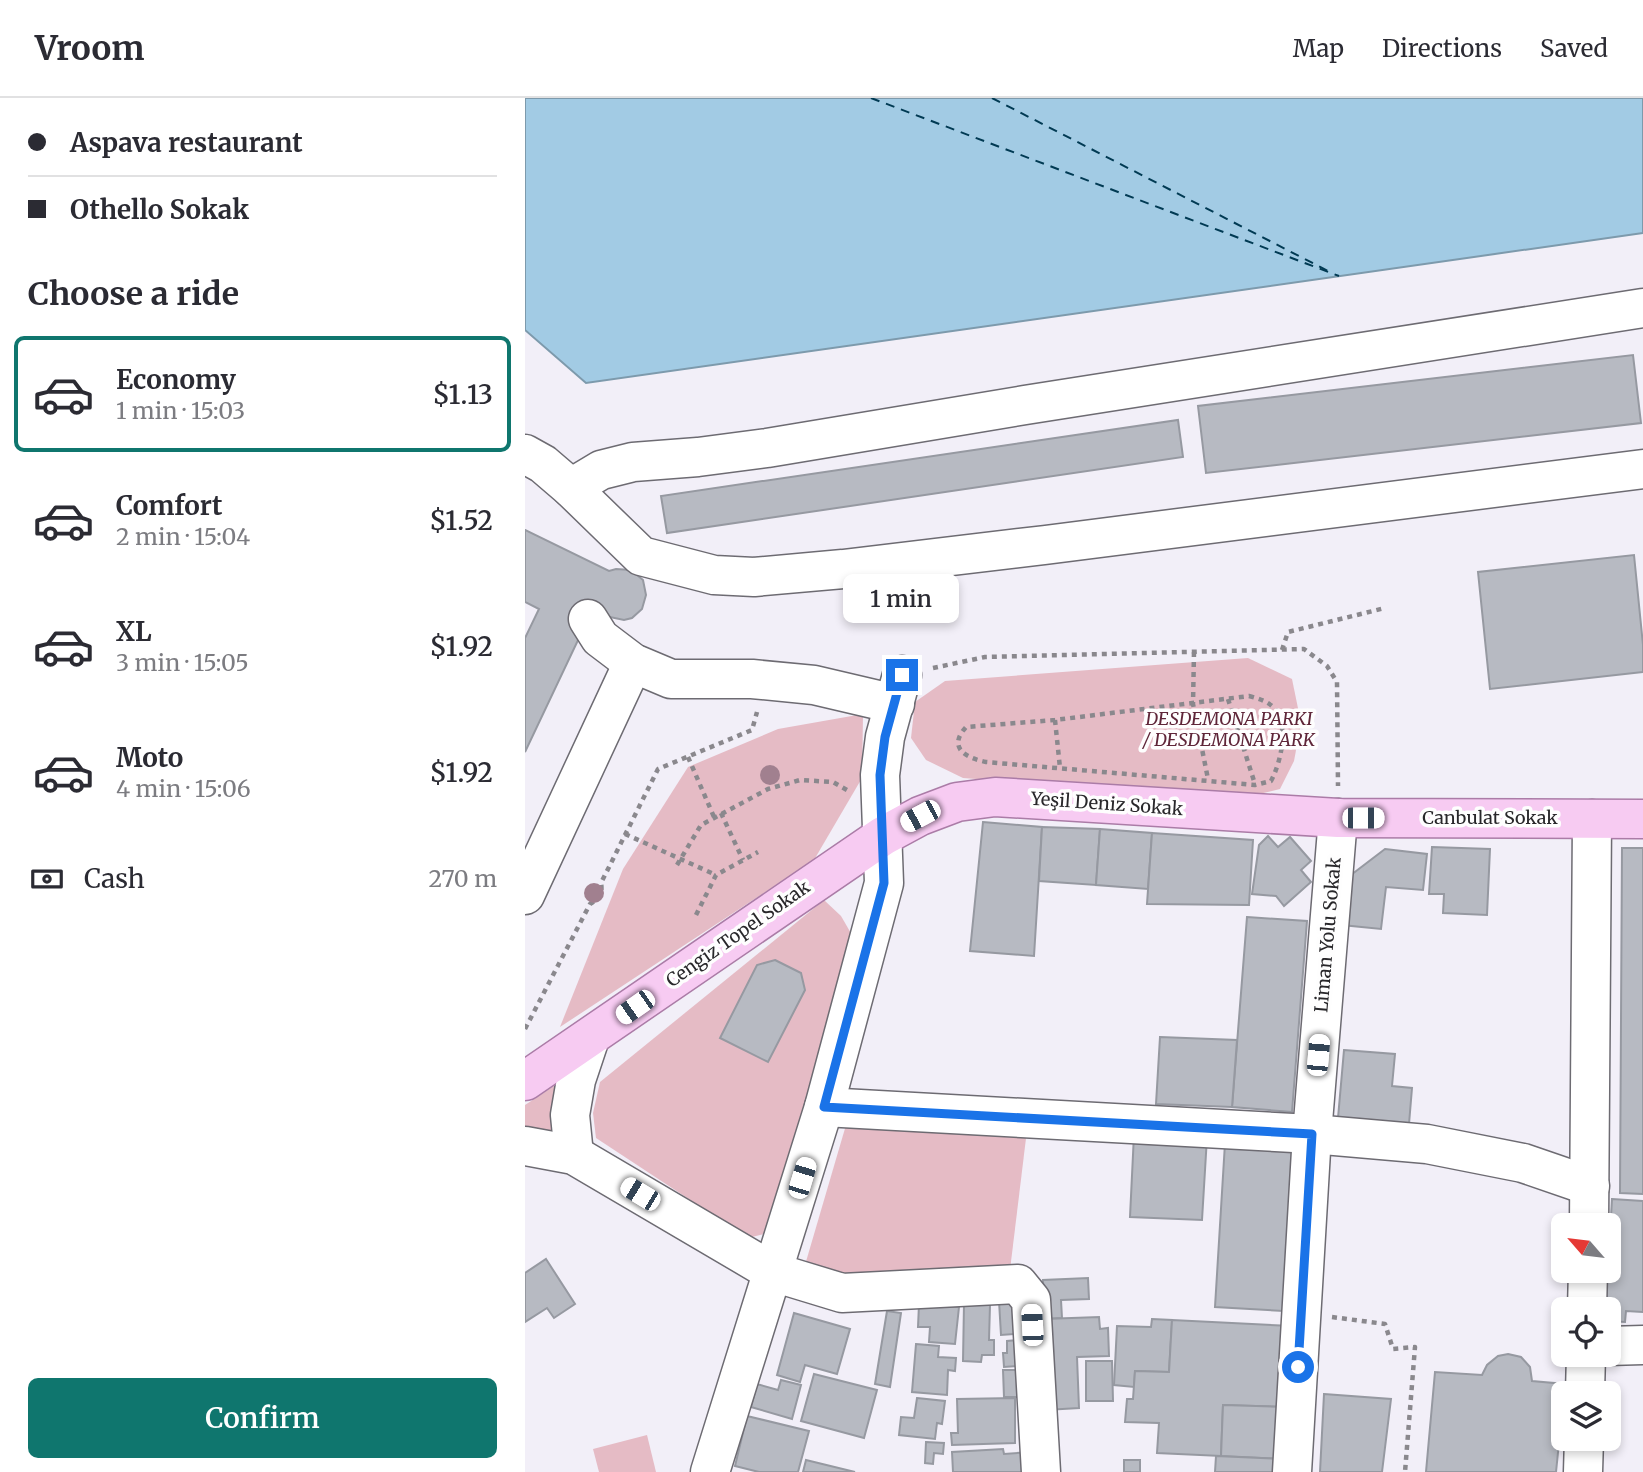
<!DOCTYPE html>
<html lang="en">
<head>
<meta charset="utf-8">
<style>
  body { margin:0; font-family:Merriweather,serif; background:#f7f7f7; color:#2b2b33; height:100vh; display:flex; flex-direction:column; font-size:26px; white-space:nowrap }
  * { box-sizing:border-box; margin:0 }
  p { font-size:23px; color:#7c7c81 }
  .icon { flex:none; width:38px; height:38px; fill:none; stroke:currentColor; stroke-width:2; stroke-linecap:round; stroke-linejoin:round }
  .map { position:relative; flex:1; overflow:hidden }
  .sheet { display:flex; flex-direction:column; background:#fff; width:525px }
  .sheet>* { flex:none }
  .top-card { display:grid; align-content:center; height:154px; padding:0 28px; background:#fff }
  .needle { width:46px; rotate:298deg }
  .controls { position:absolute; left:1026px; top:1115px; display:grid; gap:14px }
  .controls a { display:grid; place-items:center; width:70px; height:70px; border-radius:10px; background:#fff; box-shadow:0 4px 10px #0003; font-size:35px }
  .end { position:absolute; width:32px; height:32px; margin:-16px; border:9px solid #1a73e8; background:#fff; box-shadow:0 0 0 4px #fff }
  .from { border-radius:50% }
  .bubble { position:absolute; height:49px; border-radius:10px; background:#fff; box-shadow:0 4px 10px #0003; font-size:23px; font-weight:600; line-height:49px; text-align:center }
  .car { position:absolute; width:21px; height:42px; margin:-21px -10px; border-radius:9px; box-shadow:0 0 5px 2px #0007; background:linear-gradient(#fff 24%,#345 0 40%,#fff 0 76%,#345 0 86%,#fff 0) }
  .top-card b { display:flex; align-items:center; gap:24px; height:66px; font-size:26px }
  .top-card b+b { border-top:2px solid #e1e1e2 }
  .top-card i { width:18px; height:18px; background:#2b2b33 }
  ul { padding:0; list-style:none }
  li { display:flex; align-items:center; gap:21px; height:116px; margin:0 14px 10px; padding:0 14px; border:4px solid transparent; border-radius:10px }
  li div { flex:1 }
  li b { display:block; font-size:26px }
  li em { font-style:normal; font-weight:600 }
  li.active { border-color:#0f766e }
  li>.icon { width:63px; height:63px; stroke-width:1.5 }
  h2 { padding:0 28px; font-size:32px; line-height:84px }
  .pay { display:flex; align-items:center; gap:18px; height:77px; padding:0 28px; font-size:26px }
  .pay p { margin-inline-start:auto }
  .action { display:flex; gap:14px; margin-top:auto; padding:14px 28px }
  .action a { flex:1; height:80px; border-radius:10px; background:#0f766e; color:#fff; font-size:28px; font-weight:600; line-height:80px; text-align:center }
  header { display:flex; align-items:center; gap:42px; box-sizing:border-box; height:98px; padding:0 35px; background:#fff; border-bottom:2px solid #e1e1e2 }
  header strong { font-size:33px }
  nav { display:flex; gap:38px; margin-inline-start:auto; font-size:24px }
  main { display:flex; flex:1; min-height:0 }
  .map>svg:first-child { display:block }
  .green { fill:#e5bbc5 }
  .water { fill:#a2cbe4; stroke:#7d9aac; stroke-width:2 }
  .lines { fill:none; stroke-linecap:round; stroke-linejoin:round }
  .ferry { stroke:#013a53; stroke-width:2; stroke-dasharray:9 7; stroke-linecap:butt }
  .building { fill:#b7bac2; stroke:#9699a1; stroke-width:2 }
  .minor-casing { stroke:#6d6b72; stroke-width:41 }
  .major-casing { stroke:#ab7ca7; stroke-width:41 }
  .path { stroke:#8a888d; stroke-width:4.5; stroke-dasharray:5 5; stroke-linecap:butt }
  .minor { stroke:#fff; stroke-width:38 }
  .major { stroke:#f7cbf2; stroke-width:38 }
  .tree { fill:#a1808f }
  .route { stroke:#1a73e8; stroke-width:9 }
  .labels { text-anchor:middle; stroke-width:7; stroke-linejoin:round; paint-order:stroke }
  .park-label { font-size:18px; font-style:italic; fill:#5f2639; stroke:#fefefe }
  .street-label { font-size:18px; fill:#28272a; stroke:#fefefe }
</style>
</head>
<body>
<header>
<strong>Vroom</strong>
<nav><a>Map</a><a>Directions</a><a>Saved</a></nav>
</header>
<main>
<section class="sheet">
<div class="top-card">
<b><i class="from"></i>Aspava restaurant</b>
<b><i></i>Othello Sokak</b>
</div>
<h2>Choose a ride</h2>
<ul>
<li class="active"><svg class="icon" aria-label="car" viewBox="0 0 24 24"><path d="M5 17H2v-5l4-1 3-4h7l3 4 3 1v5h-3M9 17h6M6 11h13"/><circle cx="7" cy="17" r="2"/><circle cx="17" cy="17" r="2"/></svg><div><b>Economy</b><p>1 min · 15:03</p></div><em>$1.13</em></li>
<li><svg class="icon" aria-label="car" viewBox="0 0 24 24"><path d="M5 17H2v-5l4-1 3-4h7l3 4 3 1v5h-3M9 17h6M6 11h13"/><circle cx="7" cy="17" r="2"/><circle cx="17" cy="17" r="2"/></svg><div><b>Comfort</b><p>2 min · 15:04</p></div><em>$1.52</em></li>
<li><svg class="icon" aria-label="car" viewBox="0 0 24 24"><path d="M5 17H2v-5l4-1 3-4h7l3 4 3 1v5h-3M9 17h6M6 11h13"/><circle cx="7" cy="17" r="2"/><circle cx="17" cy="17" r="2"/></svg><div><b>XL</b><p>3 min · 15:05</p></div><em>$1.92</em></li>
<li><svg class="icon" aria-label="car" viewBox="0 0 24 24"><path d="M5 17H2v-5l4-1 3-4h7l3 4 3 1v5h-3M9 17h6M6 11h13"/><circle cx="7" cy="17" r="2"/><circle cx="17" cy="17" r="2"/></svg><div><b>Moto</b><p>4 min · 15:06</p></div><em>$1.92</em></li>
</ul>
<div class="pay"><svg class="icon" aria-label="cash" viewBox="0 0 24 24"><path d="M3 7h18v10H3z"/><circle cx="12" cy="12" r="2"/></svg>Cash<p>270 m</p></div>
<div class="action"><a>Confirm</a></div>
</section>
<div class="map">
<svg width="1118" height="1374" viewBox="0 0 1118 1374">
  <rect width="100%" height="100%" fill="#f2eff8"/>
  <g class="green">
    <polygon points="723,560 767,581 776,625 769,663 755,691 713,701 438,680 401,662 386,640 390,604 420,583"/>
    <polygon points="338,616 337,680 289,762 35,929 98,771 163,669 253,631"/>
    <polygon points="299,802 316,818 327,837 243,1135 223,1140 71,1040 68,1015 75,984"/>
    <polygon points="32,986 36,1041 0,1036 0,1007"/>
    <polygon points="321,1027 502,1032 485,1172 309,1179 280,1167"/>
    <polygon points="122,1337 131,1374 74,1374 68,1351"/>
  </g>
  <polygon class="water" points="0,0 1118,0 1118,135 61,285 0,232"/>
  <g class="lines">
    <g class="ferry">
      <polyline points="346,0 814,178"/>
      <polyline points="467,0 805,174"/>
    </g>
  </g>
  <g class="building">
    <polygon points="1108,257 1116,325 681,375 673,308"/>
    <polygon points="653,322 658,359 142,435 136,398"/>
    <polygon points="0,432 84,473 91,471 106,472 118,482 121,497 117,511 107,520 99,522 85,519 63,521 0,654 0,540 14,511 0,504"/>
    <polygon points="1109,457 1118,547 1118,574 965,591 953,474"/>
    <polygon points="458,724 517,729 509,858 445,853"/>
    <polygon points="517,729 575,731 571,787 514,783"/>
    <polygon points="575,731 627,735 623,791 571,787"/>
    <polygon points="627,735 728,742 724,807 622,806"/>
    <polygon points="743,738 753,749 765,739 786,763 776,772 786,784 759,808 751,798 727,796 734,747"/>
    <polygon points="907,749 965,751 962,817 918,815 919,796 904,796"/>
    <polygon points="1097,750 1118,750 1118,1096 1095,1095"/>
    <polygon points="860,751 902,756 898,792 861,789 856,831 817,827 822,780"/>
    <polygon points="722,819 782,823 767,1014 707,1009"/>
    <polygon points="250,862 276,875 280,892 243,964 195,940 232,867"/>
    <polygon points="635,939 712,942 707,1009 631,1006"/>
    <polygon points="819,952 870,956 867,988 887,990 884,1026 813,1020"/>
    <polygon points="609,1036 682,1039 677,1122 605,1119"/>
    <polygon points="700,1045 769,1049 758,1213 690,1209"/>
    <polygon points="1087,1101 1118,1103 1118,1214 1101,1213 1100,1224 1083,1223 1083,1211 1078,1211 1081,1172 1083,1172"/>
    <polygon points="21,1161 50,1206 29,1220 22,1210 0,1224 0,1175"/>
    <polygon points="563,1180 564,1201 536,1202 537,1220 519,1221 518,1182"/>
    <polygon points="499,1201 501,1235 476,1237 474,1203"/>
    <polygon points="394,1206 434,1209 430,1246 404,1244 405,1229 393,1229"/>
    <polygon points="439,1206 465,1207 464,1242 469,1242 469,1257 457,1257 456,1264 438,1263"/>
    <polygon points="362,1213 376,1215 365,1289 350,1286"/>
    <polygon points="269,1215 325,1231 312,1276 280,1267 275,1284 252,1277"/>
    <polygon points="574,1219 575,1231 583,1230 584,1258 552,1259 554,1310 521,1312 519,1221"/>
    <polygon points="627,1221 647,1222 644,1274 610,1273 609,1289 589,1287 592,1228 626,1229"/>
    <polygon points="647,1222 766,1228 761,1309 698,1307 696,1358 632,1355 634,1325 600,1324 602,1301 608,1301 610,1273 644,1274"/>
    <polygon points="504,1241 505,1267 479,1269 478,1255 482,1255 482,1243"/>
    <polygon points="391,1246 414,1248 413,1259 431,1260 430,1273 423,1272 422,1297 387,1294"/>
    <polygon points="983,1256 996,1259 1005,1269 1007,1283 1040,1286 1031,1374 901,1374 910,1274 957,1277 962,1267 973,1258"/>
    <polygon points="561,1263 587,1263 588,1303 561,1303"/>
    <polygon points="478,1272 504,1272 505,1299 479,1299"/>
    <polygon points="289,1276 352,1292 339,1340 276,1323"/>
    <polygon points="256,1282 276,1287 267,1321 226,1309 232,1286 253,1292"/>
    <polygon points="799,1296 866,1301 857,1374 795,1374"/>
    <polygon points="392,1300 420,1303 417,1326 412,1325 410,1341 374,1337 376,1319 389,1320"/>
    <polygon points="490,1300 490,1345 427,1347 426,1335 433,1335 432,1301"/>
    <polygon points="698,1307 761,1309 759,1361 696,1358"/>
    <polygon points="222,1318 284,1333 273,1374 234,1374 210,1368"/>
    <polygon points="401,1344 419,1345 418,1356 409,1355 408,1366 400,1365"/>
    <polygon points="478,1351 479,1356 506,1354 507,1374 428,1374 427,1354"/>
    <polygon points="691,1358 759,1361 758,1374 690,1374"/>
    <polygon points="281,1362 330,1374 278,1374"/>
    <rect x="599" y="1362" width="16" height="12"/>
  </g>
  <g class="lines">
    <g class="minor-casing">
      <g id="minor">
        <polyline points="0,356 18,366 46,390 116,458 189,477 229,479 318,471 520,447 1118,371"/>
        <polyline points="46,390 76,372 108,364 173,359 242,350 500,307 1118,210"/>
        <polyline points="63,521 75,540 108,565 146,581 227,581 289,587 370,606"/>
        <polyline points="0,797 108,565"/>
        <polyline points="299,1009 787,1036 902,1046 998,1065 1065,1088"/>
        <polyline points="0,1048 49,1057 248,1174 317,1195 493,1186 506,1202 516,1374"/>
        <polyline points="49,1057 45,1017 51,982 65,940"/>
        <polyline points="1064,1127 1067,721"/>
        <polyline points="1062,1211 1063,1172"/>
        <polyline points="1083,1248 1118,1247"/>
        <polyline points="1060,1295 1061,1256"/>
        <polyline points="185,1374 299,1009 359,785 355,677 360,639 377,577"/>
        <polyline points="767,1374 787,1036 813,720"/>
        <polyline points="1058,1374 1059,1340"/>
      </g>
    </g>
    <g class="major-casing">
      <polyline id="major" points="0,983 358,738 395,718 432,704 470,699 813,720 1118,721"/>
    </g>
    <g class="path">
      <polyline points="757,552 763,534 860,510"/>
      <polyline points="669,554 668,606 683,681"/>
      <polyline points="408,570 460,559 779,551 802,568 812,584 813,688"/>
      <path d="M724,598C734,601 743,603 750,611C764,629 756,664 746,683L730,687L461,664C441,660 422,650 441,629L530,622Z"/>
      <polyline points="703,601 729,683"/>
      <polyline points="530,622 535,670"/>
      <polyline points="163,659 189,719"/>
      <polyline points="196,715 218,762"/>
      <polyline points="100,736 191,777"/>
      <polyline points="152,767 176,727 243,691 275,682 308,684 322,692"/>
      <polyline points="171,817 191,777 233,754"/>
      <path d="M0,931L65,806C74,801 78,796 76,785L133,671L227,632L232,614"/>
      <polyline points="807,1219 860,1226 868,1251 890,1249 880,1374"/>
    </g>
    <use href="#minor" class="minor"/>
    <use href="#major" class="major"/>
  </g>
  <g class="tree">
    <circle cx="245" cy="677" r="10"/>
    <circle cx="69" cy="795" r="10"/>
  </g>
  <g class="lines">
    <polyline class="route" points="377,577 360,639 355,677 359,785 299,1009 787,1036 773,1269"/>
  </g>
  <g class="labels">
    <g class="park-label">
      <text x="704" y="627">DESDEMONA PARKI<tspan x="704" dy="21">/ DESDEMONA PARK</tspan></text>
    </g>
    <g class="street-label">
      <text transform="translate(582 706) rotate(4)" y="6">Yeşil Deniz Sokak</text>
      <text x="965" y="726">Canbulat Sokak</text>
      <text transform="translate(213 836) rotate(-35)" y="6">Cengiz Topel Sokak</text>
      <text transform="translate(803 837) rotate(-85)" y="6">Liman Yolu Sokak</text>
    </g>
  </g>
</svg>
<div class="controls">
<a><svg class="needle" viewBox="-14 -14 28 28"><path d="M0-13l5 13h-10z" fill="#e53935"/><path d="M0 13l5-13h-10z" fill="#7c7c81"/></svg></a>
<a><svg class="icon" aria-label="locate" viewBox="0 0 24 24"><circle cx="12" cy="12" r="6"/><path d="M12 2v4M12 18v4M2 12h4M18 12h4"/></svg></a>
<a><svg class="icon" aria-label="layers" viewBox="0 0 24 24"><path d="M12 4l9 5-9 5-9-5zM3 14l9 5 9-5"/></svg></a>
</div>
<i class="end from" style="left:773px;top:1269px"></i>
<i class="end" style="left:377px;top:577px"></i>
<div class="bubble" style="left:318px;top:476px;width:116px">1 min</div>
<i class="car" style="left:395px;top:718px;rotate:242deg"></i>
<i class="car" style="left:838px;top:720px;rotate:90deg"></i>
<i class="car" style="left:110px;top:909px;rotate:235deg"></i>
<i class="car" style="left:793px;top:957px;rotate:5deg"></i>
<i class="car" style="left:277px;top:1080px;rotate:17deg"></i>
<i class="car" style="left:115px;top:1096px;rotate:301deg"></i>
<i class="car" style="left:507px;top:1227px;rotate:357deg"></i>
</div>
</main>
</body>
</html>
